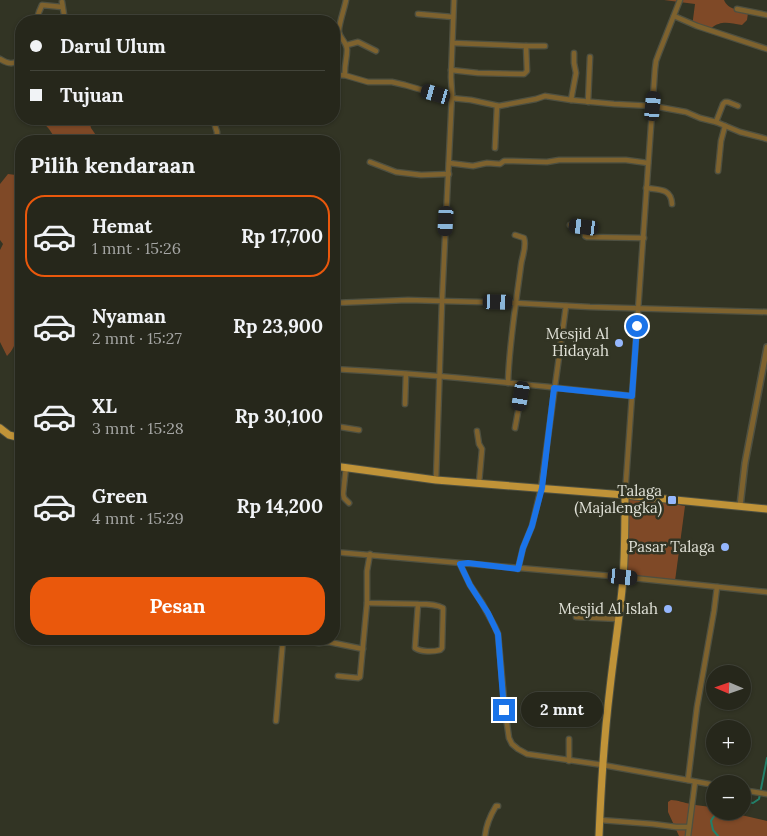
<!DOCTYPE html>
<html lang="id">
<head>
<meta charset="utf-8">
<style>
  body { margin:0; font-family:Lora,serif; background:#323328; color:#f1f3f6; height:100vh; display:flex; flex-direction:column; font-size:19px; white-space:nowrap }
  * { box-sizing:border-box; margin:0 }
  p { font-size:16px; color:#a4a5a3 }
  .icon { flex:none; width:28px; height:28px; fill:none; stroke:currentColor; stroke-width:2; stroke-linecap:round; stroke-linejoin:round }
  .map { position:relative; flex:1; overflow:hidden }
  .panel { position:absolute; left:15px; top:135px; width:325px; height:510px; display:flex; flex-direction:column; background:#26271b; border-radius:20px; box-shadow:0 1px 4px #0004,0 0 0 1px #42443a }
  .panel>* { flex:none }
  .guide { position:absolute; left:15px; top:15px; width:325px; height:110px; border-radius:20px; box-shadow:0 1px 4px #0004,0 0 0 1px #42443a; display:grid; align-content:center; height:110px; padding:0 15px; background:#26271b }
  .needle { width:32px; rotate:272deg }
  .tools { position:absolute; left:706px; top:665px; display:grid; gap:10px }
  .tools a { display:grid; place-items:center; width:45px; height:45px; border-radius:50%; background:#26271b; box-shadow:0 1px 4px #0004,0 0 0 1px #42443a; font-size:25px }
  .end { position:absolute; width:22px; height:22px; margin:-11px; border:6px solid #1a73e8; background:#fff; box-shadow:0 0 0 2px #fff }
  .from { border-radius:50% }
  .bubble { position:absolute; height:35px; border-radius:18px; background:#26271b; box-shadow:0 1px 4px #0004,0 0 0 1px #42443a; font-size:16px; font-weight:800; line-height:35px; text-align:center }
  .car { position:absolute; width:15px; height:30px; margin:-15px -8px; border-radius:6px; box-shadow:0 0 4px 1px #0007; background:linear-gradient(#222 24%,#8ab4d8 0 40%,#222 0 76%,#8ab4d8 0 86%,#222 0) }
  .guide b { display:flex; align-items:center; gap:18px; height:48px; font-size:19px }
  .guide b+b { border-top:1px solid #42443a }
  .guide i { width:12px; height:12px; background:#f1f3f6 }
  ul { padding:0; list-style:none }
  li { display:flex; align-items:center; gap:15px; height:82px; margin:0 10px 8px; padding:0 5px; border:2px solid transparent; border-radius:20px }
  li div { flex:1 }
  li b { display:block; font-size:19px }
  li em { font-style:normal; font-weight:800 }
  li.selected { border-color:#ea580c }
  li>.icon { width:45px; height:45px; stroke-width:1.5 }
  h2 { padding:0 15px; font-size:22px; line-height:60px }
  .action { display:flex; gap:10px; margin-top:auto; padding:10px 15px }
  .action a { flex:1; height:58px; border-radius:20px; background:#ea580c; color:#fff; font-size:20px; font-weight:800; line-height:58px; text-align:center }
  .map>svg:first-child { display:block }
  .green { fill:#7f4927 }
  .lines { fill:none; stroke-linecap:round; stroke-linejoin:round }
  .stream { stroke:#237f69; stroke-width:2 }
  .minor-casing { stroke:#4e5041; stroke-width:7 }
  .tertiary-casing { stroke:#4e5041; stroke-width:8 }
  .primary-casing { stroke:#4e5041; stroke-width:9 }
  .minor { stroke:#7e622e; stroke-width:4.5 }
  .tertiary { stroke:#7e622e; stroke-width:5 }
  .primary { stroke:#c09338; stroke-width:7 }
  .route { stroke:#1a73e8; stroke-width:6 }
  .poi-dot { fill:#95b7fd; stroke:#323424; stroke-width:2 }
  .labels { text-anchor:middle; stroke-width:5; stroke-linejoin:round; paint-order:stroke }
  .poi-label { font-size:15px; fill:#e2e3d9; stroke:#323424; text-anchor:end }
</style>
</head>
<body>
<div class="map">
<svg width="767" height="836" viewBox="0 0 767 836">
  <rect width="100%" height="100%" fill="#323424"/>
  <g class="green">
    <path d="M664,0H724C728,10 739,9 748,13L747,20L742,25C729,23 722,20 711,28L692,27L695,4Z"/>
    <polygon points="40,119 89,119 91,128 100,141 57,141 49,129"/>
    <path d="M8,174L16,175L21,178V319L18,322C15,336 19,344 7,356L0,342V250L3,244L0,240V184Z"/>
    <polygon points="626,496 685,506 675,581 619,576"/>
    <path d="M671,800C678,800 684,803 691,804C699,806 707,806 715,808V811L728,812L767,821V836H679L668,812V802Z"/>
  </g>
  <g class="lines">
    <g class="stream">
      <polyline points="742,801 753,803 759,799 767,758"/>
      <path d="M718,836L713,830L711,821C718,807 725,817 736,813V811"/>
    </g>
    <g class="minor-casing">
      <g id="minor">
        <polyline points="62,2 65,21"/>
        <polyline points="737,9 767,15"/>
        <polyline points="418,14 453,17"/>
        <polyline points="674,16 697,26 767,49"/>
        <polyline points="36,21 39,12 42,5 62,7"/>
        <polyline points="453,43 526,46"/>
        <polyline points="347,45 358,42 376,51"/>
        <path d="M0,59C8,64 13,65 21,59"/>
        <polyline points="451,70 478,73 524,74 527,71 526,46 545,46"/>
        <path d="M345,75C344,66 347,59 347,50C347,42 340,39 339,32C338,26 345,7 346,0"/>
        <polyline points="334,76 344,75 368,82 392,82 405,85 436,94 452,94"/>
        <polyline points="451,98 471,100 499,106 536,99 545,96 571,100 614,104 653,106 686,112 700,118 716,122 740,132 767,139"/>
        <polyline points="571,100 576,73 574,63 574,53"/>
        <polyline points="588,102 590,57"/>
        <polyline points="213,119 217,132 217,141"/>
        <polyline points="716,122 723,104 725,102 728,102 738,106"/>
        <polyline points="495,148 497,106"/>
        <polyline points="370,162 396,172 421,175 449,174"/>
        <polyline points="449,163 473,166 482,164 487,163 500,164 504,161 513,161 547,162 559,160 626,160 648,163"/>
        <polyline points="718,171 721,141 725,126"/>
        <path d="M646,188C659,190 671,188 672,204"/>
        <polyline points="570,225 585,227 585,236 587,237 644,238"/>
        <polyline points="334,303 408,300 442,301 516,303 590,307 767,312"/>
        <path d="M334,369C434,374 533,385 632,396"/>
        <path d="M508,383C509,344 516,304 521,265C522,256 527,247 524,238L515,235"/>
        <polyline points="405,404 406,374"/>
        <polyline points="334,426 359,430"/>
        <polyline points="515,428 523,385"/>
        <polyline points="477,431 479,444 482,449 479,483"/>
        <polyline points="346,467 343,494 344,498 349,503"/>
        <polyline points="436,480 442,301 452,94 451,77 454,0"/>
        <polyline points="625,495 655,69 656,61 659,53 680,0"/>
        <polyline points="334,552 623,577 767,592"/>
        <path d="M370,554L367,571V603L418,604C426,604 436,604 443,608V611L442,648L440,650C433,652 421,652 415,648L418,604"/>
        <polyline points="460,564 470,585 482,603 495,627 498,634 505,710 509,738 512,744 518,749 527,754 603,765 715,785"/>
        <polyline points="518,569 523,548 532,526 541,488 566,306"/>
        <polyline points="576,617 619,619"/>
        <polyline points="283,639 319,643 329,642 363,649"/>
        <polyline points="338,676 358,678 360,677 367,603"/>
        <polyline points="276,721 283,639"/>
        <polyline points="569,761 569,739"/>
        <polyline points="688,780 697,707 714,611 717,587"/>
        <polyline points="742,790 767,794"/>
        <polyline points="600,820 653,824 676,827 689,827"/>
        <path d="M485,836C486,825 490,816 496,806H498"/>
        <polyline points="688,836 695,782"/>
      </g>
    </g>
    <g class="tertiary-casing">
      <polyline id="tertiary" points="740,506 745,463 767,347"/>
    </g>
    <g class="primary-casing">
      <g id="primary">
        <polyline points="0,428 9,435 21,438"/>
        <polyline points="334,466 436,480 625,495 767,509"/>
        <path d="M599,836C601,787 604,737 610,688C614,652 620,615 623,579C625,551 625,523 625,495"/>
      </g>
    </g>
    <use href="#minor" class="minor"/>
    <use href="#tertiary" class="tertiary"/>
    <use href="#primary" class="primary"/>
  </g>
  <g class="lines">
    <polyline class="route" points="504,710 498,634 488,613 470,585 460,564 468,563 518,569 523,548 532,526 542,488 554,388 632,396 637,326"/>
  </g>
  <g class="poi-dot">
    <circle cx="619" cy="343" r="5"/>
    <rect x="667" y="495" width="10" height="10" rx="2.5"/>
    <circle cx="725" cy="547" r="5"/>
    <circle cx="668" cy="609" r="5"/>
  </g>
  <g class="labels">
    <g class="poi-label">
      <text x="609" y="339">Mesjid Al<tspan x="609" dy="17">Hidayah</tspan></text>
      <text x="662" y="496">Talaga<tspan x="662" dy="17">(Majalengka)</tspan></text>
      <text x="715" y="552">Pasar Talaga</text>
      <text x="658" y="614">Mesjid Al Islah</text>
    </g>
  </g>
</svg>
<div class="tools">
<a><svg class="needle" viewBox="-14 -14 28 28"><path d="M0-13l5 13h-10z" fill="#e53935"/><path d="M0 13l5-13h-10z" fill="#a4a5a3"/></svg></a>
<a>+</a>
<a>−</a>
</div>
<i class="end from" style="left:637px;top:326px"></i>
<i class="end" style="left:504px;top:710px"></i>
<div class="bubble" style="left:521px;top:692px;width:82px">2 mnt</div>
<i class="car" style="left:436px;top:94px;rotate:286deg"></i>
<i class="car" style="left:653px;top:106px;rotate:5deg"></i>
<i class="car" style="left:446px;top:221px;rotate:183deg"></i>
<i class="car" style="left:584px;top:227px;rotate:277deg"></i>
<i class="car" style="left:498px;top:302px;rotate:92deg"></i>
<i class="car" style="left:521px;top:396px;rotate:190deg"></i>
<i class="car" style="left:623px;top:577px;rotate:96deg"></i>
<div class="guide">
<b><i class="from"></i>Darul Ulum</b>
<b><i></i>Tujuan</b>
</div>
<section class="panel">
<h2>Pilih kendaraan</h2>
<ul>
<li class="selected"><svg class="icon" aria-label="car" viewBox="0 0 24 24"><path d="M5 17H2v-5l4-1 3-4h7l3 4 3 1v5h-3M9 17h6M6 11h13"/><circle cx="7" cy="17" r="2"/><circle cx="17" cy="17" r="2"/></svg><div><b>Hemat</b><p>1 mnt · 15:26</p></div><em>Rp 17,700</em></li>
<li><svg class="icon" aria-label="car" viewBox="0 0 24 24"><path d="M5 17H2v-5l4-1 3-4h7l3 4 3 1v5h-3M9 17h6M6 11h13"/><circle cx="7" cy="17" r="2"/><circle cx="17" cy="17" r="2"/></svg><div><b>Nyaman</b><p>2 mnt · 15:27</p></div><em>Rp 23,900</em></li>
<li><svg class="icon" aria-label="car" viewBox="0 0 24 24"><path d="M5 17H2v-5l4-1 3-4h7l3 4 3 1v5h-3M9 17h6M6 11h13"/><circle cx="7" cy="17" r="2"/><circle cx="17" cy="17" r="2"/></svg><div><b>XL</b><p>3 mnt · 15:28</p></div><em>Rp 30,100</em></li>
<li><svg class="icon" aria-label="car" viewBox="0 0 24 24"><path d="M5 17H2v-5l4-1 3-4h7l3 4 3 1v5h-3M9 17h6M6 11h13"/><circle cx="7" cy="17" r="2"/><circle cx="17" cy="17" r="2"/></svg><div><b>Green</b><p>4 mnt · 15:29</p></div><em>Rp 14,200</em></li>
</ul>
<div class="action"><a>Pesan</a></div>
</section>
</div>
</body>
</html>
